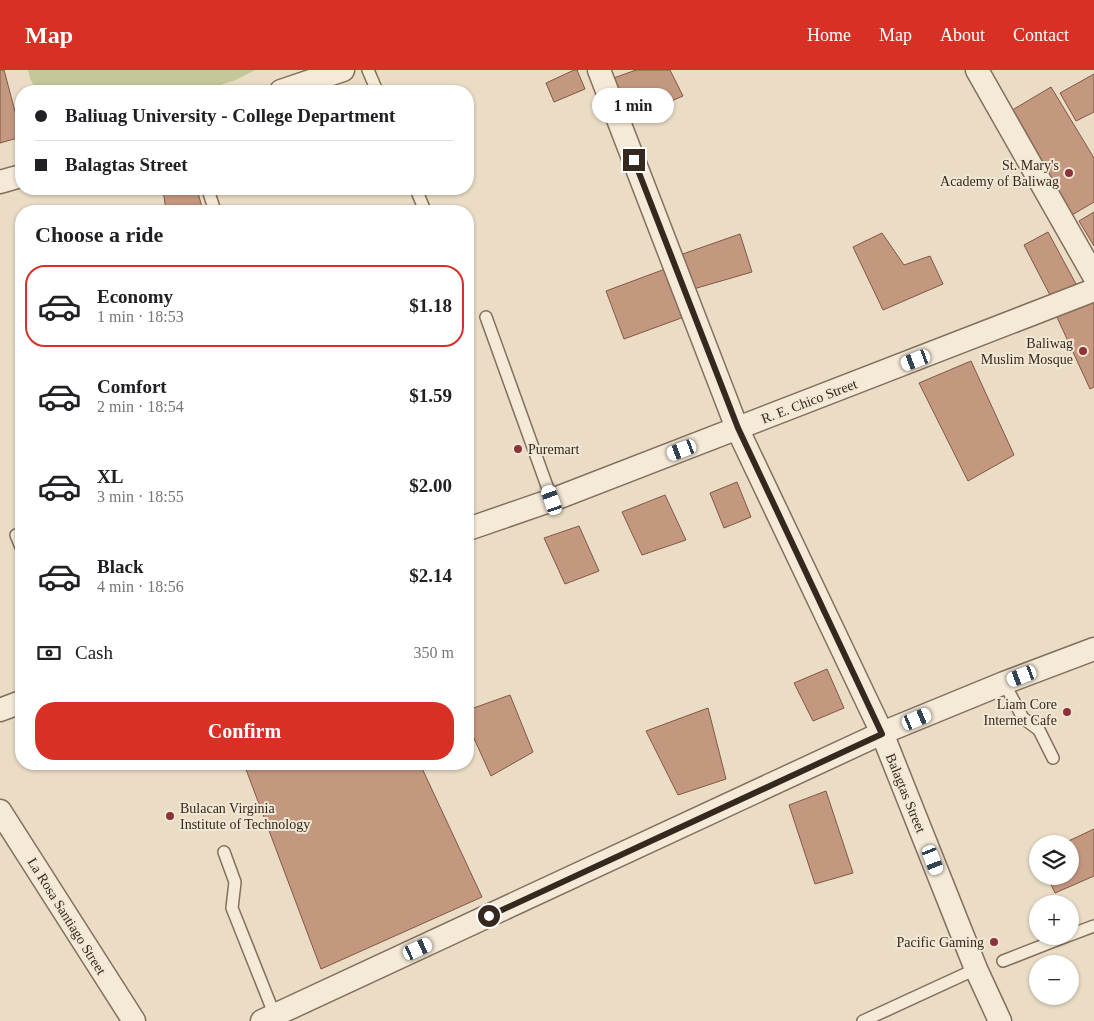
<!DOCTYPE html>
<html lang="en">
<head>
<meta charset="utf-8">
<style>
  body { margin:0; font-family:Georgia,serif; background:#f2f2f2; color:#202124; height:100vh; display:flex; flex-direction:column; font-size:19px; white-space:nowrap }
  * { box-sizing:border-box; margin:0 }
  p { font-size:16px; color:#757577 }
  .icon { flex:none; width:28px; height:28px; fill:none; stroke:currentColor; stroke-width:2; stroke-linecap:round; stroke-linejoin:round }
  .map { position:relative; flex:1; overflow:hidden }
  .panel { position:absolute; left:15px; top:135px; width:459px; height:565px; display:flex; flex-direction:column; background:#fff; border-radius:20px; box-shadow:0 1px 4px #0004 }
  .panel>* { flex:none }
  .top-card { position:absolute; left:15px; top:15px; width:459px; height:110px; border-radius:20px; box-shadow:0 1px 4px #0004; display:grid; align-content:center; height:110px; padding:0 20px; background:#fff }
  .tools { position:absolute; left:1029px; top:765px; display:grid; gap:10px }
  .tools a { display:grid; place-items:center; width:50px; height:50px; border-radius:50%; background:#fff; box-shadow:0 1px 4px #0004; font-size:25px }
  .end { position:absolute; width:22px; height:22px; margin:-11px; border:6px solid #35281f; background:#fff; box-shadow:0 0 0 2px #fff }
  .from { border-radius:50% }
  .bubble { position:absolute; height:35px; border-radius:18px; background:#fff; box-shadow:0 1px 4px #0004; font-size:16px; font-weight:600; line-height:35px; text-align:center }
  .car { position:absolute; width:15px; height:30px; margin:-15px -8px; border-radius:6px; box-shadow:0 0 4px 1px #0007; background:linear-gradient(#fff 24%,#345 0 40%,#fff 0 76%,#345 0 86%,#fff 0) }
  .top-card b { display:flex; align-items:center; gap:18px; height:48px; font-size:19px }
  .top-card b+b { border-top:1px solid #e0e0e0 }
  .top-card i { width:12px; height:12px; background:#202124 }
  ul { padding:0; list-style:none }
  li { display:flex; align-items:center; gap:15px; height:82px; margin:0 10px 8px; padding:0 10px; border:2px solid transparent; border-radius:20px }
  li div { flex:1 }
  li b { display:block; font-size:19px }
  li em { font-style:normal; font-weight:600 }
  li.on { border-color:#d93025 }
  li>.icon { width:45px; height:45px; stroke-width:1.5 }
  h2 { padding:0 20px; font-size:22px; line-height:60px }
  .pay { display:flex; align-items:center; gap:12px; height:55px; padding:0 20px; font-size:19px }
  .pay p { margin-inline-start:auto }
  .action { display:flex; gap:10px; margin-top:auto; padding:10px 20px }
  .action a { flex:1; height:58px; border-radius:20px; background:#d93025; color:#fff; font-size:20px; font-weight:600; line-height:58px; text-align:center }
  header { display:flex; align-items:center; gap:30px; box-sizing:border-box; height:70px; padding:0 25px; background:#d93025; color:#fff }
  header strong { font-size:24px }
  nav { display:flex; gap:28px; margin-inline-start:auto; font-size:18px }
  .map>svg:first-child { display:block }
  .green { fill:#c5c79a }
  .building { fill:#c4977f; stroke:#805845 }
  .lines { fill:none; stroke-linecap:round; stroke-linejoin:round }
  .lane-casing { stroke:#836f5d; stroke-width:14 }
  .street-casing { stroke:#836f5d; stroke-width:25 }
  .lane { stroke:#f5ead8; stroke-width:11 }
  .street { stroke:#f5ead8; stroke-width:22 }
  .route { stroke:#35281f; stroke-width:6 }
  .poi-dot { fill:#8c333a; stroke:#f2e7d4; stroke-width:2 }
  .labels { text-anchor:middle; stroke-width:4; stroke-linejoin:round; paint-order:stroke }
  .poi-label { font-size:14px; fill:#35281f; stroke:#f2e7d4; text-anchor:end }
  .street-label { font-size:14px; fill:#35281f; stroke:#f2e7d4 }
</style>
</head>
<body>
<header>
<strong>Map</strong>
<nav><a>Home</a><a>Map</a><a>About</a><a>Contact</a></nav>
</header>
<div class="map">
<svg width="1094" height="951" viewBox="0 0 1094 951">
  <rect width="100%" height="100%" fill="#eadcc5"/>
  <polygon class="green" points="28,0 255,0 236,10 201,21 36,21 30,8"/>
  <g class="building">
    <polygon points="0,0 4,0 21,64 21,67 0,73"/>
    <polygon points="574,0 577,0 585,19 554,32 546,13"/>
    <polygon points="636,0 670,0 683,26 625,51 611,9"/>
    <polygon points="1094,4 1094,42 1076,51 1060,23"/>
    <polygon points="1051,17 1094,88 1094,132 1072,145 1009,42"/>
    <polygon points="163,119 197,119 203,141 166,141"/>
    <polygon points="1094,142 1094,176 1079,151"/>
    <polygon points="1048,162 1076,214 1051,227 1024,175"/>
    <polygon points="882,163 904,195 930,186 943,214 883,240 853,177"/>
    <polygon points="740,164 752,202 690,220 677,186"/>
    <polygon points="665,199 684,247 624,269 606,221"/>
    <polygon points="1094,231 1094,317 1090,319 1056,245"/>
    <polygon points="971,291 1014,385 968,411 919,313"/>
    <polygon points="737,412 751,447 724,458 710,423"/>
    <polygon points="665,425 686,470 642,485 622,442"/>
    <polygon points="579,456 599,501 565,514 544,468"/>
    <polygon points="827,599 844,638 813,651 794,613"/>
    <polygon points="510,625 533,682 491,706 468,655 468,640"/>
    <polygon points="708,638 726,709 678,725 646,661"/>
    <polygon points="244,694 420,694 482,827 321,899"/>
    <polygon points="826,721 853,803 815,814 789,735"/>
    <polygon points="1094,759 1094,806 1055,823 1047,806 1070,806 1070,774 1062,774"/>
  </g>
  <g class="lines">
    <g class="lane-casing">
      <g id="lane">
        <polyline points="368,0 377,21"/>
        <polyline points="416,119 425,141"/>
        <polyline points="209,123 215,141"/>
        <polyline points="486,247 552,430"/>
        <polyline points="16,465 21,477"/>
        <polyline points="1004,613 1023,648 1039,660 1053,688"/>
        <polyline points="224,782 235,812 232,838 275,946"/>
        <polyline points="1070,865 1094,856"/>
        <polyline points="1003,891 1067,866"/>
        <polyline points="863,951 976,899"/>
      </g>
    </g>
    <g class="street-casing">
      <g id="street">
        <polyline points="599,0 737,358 882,663 976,899 1000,951"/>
        <polyline points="977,0 1094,206"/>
        <polyline points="281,21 343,0"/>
        <polyline points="0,112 21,106"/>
        <polyline points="468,459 552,430 1094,220"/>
        <polyline points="0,640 21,632"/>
        <polyline points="0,741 134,951"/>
        <polyline points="262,951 882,663 1004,613 1094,579"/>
      </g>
    </g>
    <use href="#lane" class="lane"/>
    <use href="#street" class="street"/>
  </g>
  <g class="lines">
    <polyline class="route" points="489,846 882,664 738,358 634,90"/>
  </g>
  <g class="poi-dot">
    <circle cx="1069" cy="103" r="5"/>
    <circle cx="1083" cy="281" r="5"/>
    <circle cx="518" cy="379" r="5"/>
    <circle cx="1067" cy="642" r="5"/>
    <circle cx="170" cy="746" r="5"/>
    <circle cx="994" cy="872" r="5"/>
  </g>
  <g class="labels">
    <g class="poi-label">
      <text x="1059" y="100">St. Mary's<tspan x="1059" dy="16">Academy of Baliwag</tspan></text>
      <text x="1073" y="278">Baliwag<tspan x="1073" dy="16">Muslim Mosque</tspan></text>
      <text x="528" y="384" text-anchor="start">Puremart</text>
      <text x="1057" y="639">Liam Core<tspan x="1057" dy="16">Internet Cafe</tspan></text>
      <text x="180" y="743" text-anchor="start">Bulacan Virginia<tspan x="180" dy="16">Institute of Technology</tspan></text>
      <text x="984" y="877">Pacific Gaming</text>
    </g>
    <g class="street-label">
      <text transform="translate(809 331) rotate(-21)" y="5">R. E. Chico Street</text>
      <text transform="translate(906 723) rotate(68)" y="5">Balagtas Street</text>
      <text transform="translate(67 846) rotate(58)" y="5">La Rosa Santiago Street</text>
    </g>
  </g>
</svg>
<div class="tools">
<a><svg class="icon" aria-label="layers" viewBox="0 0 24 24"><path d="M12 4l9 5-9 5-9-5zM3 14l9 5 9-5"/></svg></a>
<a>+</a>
<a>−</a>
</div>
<i class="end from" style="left:489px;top:846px"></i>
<i class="end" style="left:634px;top:90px"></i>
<div class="bubble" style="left:592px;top:18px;width:82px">1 min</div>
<i class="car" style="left:916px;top:290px;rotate:249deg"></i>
<i class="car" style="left:682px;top:380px;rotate:249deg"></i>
<i class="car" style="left:552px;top:430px;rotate:341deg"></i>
<i class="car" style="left:1022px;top:606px;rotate:249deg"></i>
<i class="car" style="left:917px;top:649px;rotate:67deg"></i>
<i class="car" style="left:933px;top:790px;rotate:159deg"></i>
<i class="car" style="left:418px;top:879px;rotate:65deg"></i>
<div class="top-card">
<b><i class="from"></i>Baliuag University - College Department</b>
<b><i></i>Balagtas Street</b>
</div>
<section class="panel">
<h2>Choose a ride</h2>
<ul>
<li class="on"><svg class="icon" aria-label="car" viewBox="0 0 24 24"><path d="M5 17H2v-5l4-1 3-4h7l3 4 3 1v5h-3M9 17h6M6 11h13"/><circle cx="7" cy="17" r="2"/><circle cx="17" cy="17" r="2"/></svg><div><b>Economy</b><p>1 min · 18:53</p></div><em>$1.18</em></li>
<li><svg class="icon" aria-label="car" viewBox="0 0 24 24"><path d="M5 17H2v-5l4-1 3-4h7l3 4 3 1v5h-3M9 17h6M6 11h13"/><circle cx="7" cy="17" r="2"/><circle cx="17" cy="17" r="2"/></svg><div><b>Comfort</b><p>2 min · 18:54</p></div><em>$1.59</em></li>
<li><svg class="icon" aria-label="car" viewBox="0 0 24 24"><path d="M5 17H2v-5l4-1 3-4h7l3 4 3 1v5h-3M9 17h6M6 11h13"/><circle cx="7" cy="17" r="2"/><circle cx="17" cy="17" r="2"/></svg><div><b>XL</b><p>3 min · 18:55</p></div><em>$2.00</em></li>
<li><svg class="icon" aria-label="car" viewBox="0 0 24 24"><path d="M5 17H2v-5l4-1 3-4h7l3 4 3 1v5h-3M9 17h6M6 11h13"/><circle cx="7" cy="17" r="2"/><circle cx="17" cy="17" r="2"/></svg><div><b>Black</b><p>4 min · 18:56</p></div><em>$2.14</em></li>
</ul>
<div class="pay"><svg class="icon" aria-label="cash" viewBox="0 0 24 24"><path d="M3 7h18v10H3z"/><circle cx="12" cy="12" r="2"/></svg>Cash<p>350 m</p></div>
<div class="action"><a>Confirm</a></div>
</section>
</div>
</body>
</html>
